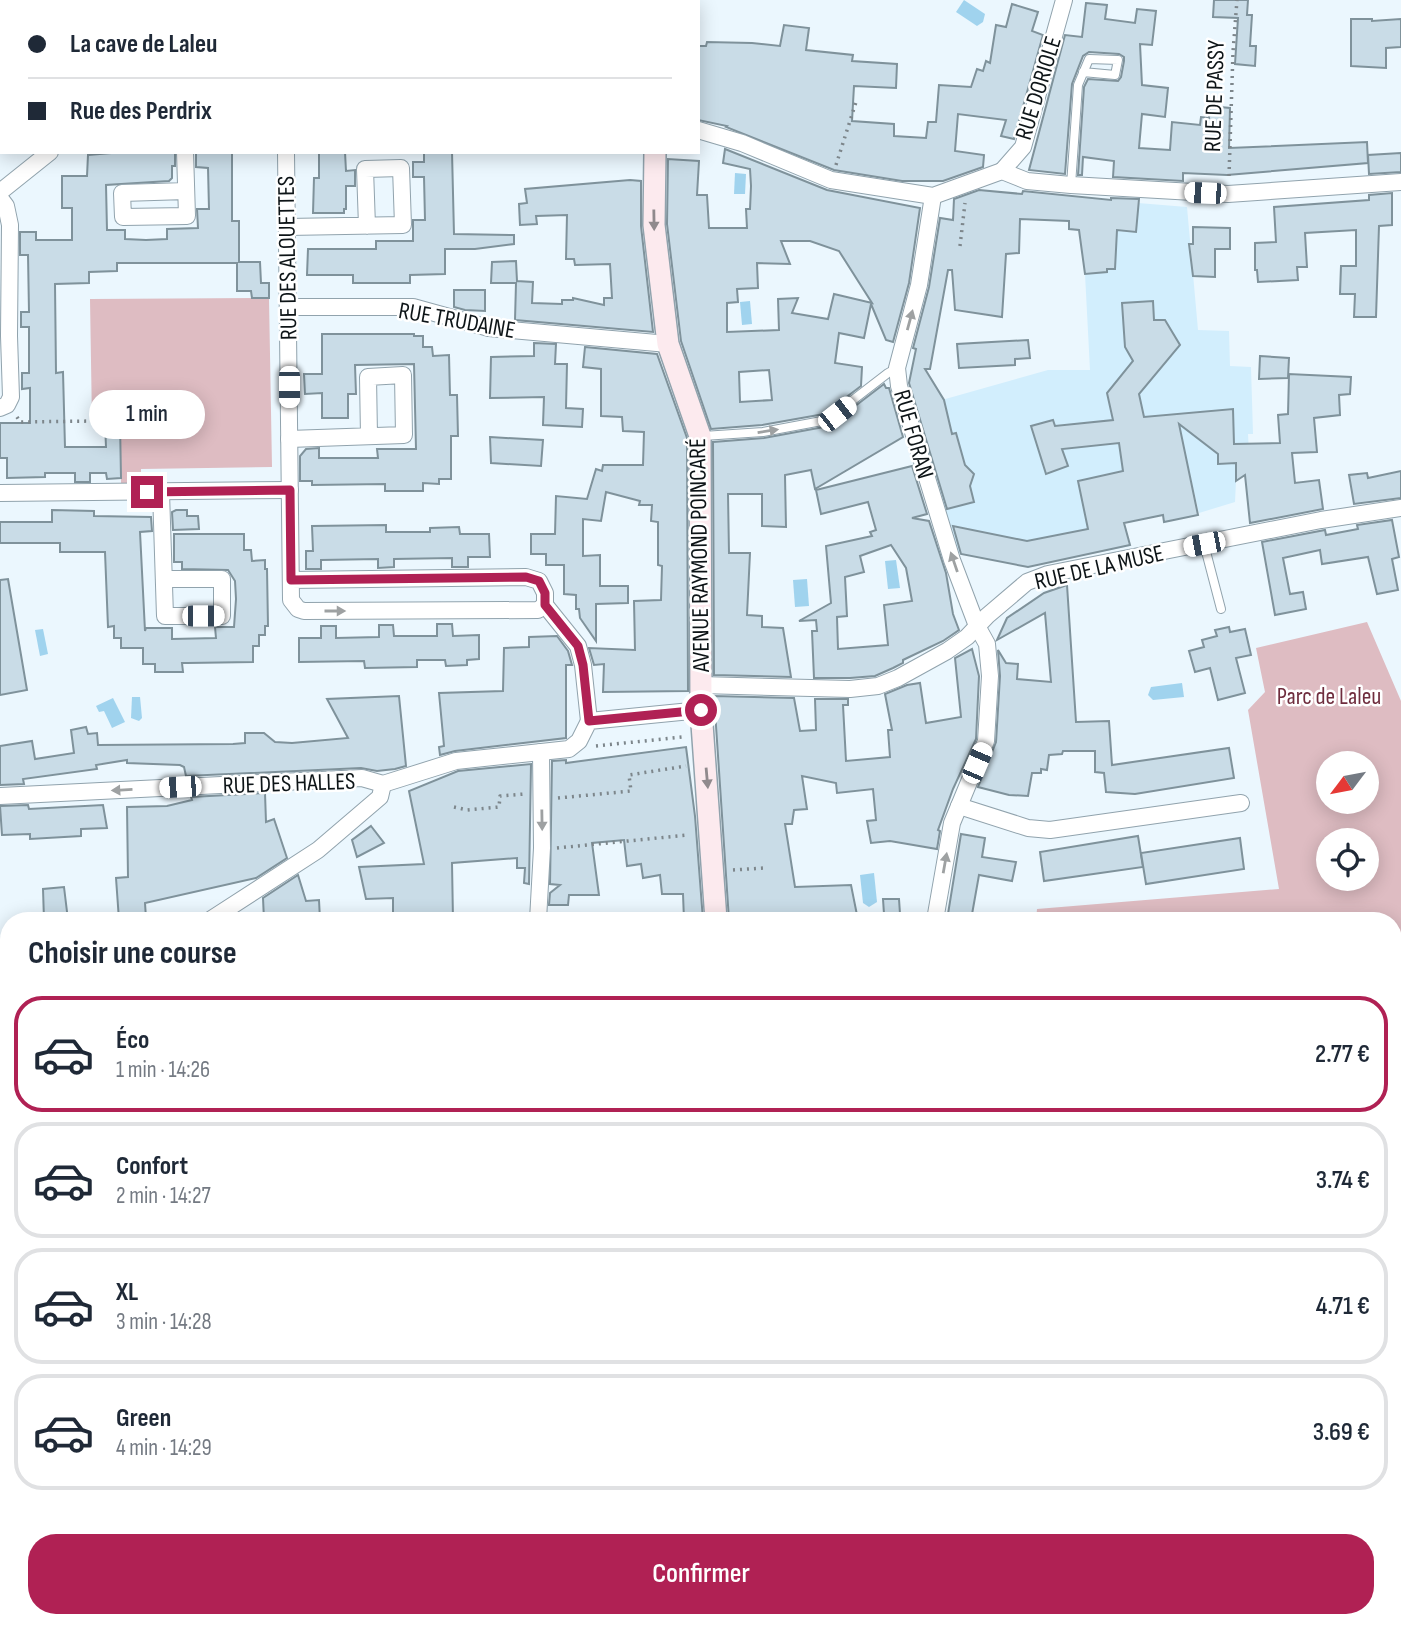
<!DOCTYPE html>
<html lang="fr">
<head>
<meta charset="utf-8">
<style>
  body { margin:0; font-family:"Sofia Sans Condensed",sans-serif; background:#f2f2f3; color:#1f2937; height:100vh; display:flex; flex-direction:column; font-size:26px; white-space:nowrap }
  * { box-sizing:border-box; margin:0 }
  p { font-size:23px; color:#747a83 }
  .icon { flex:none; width:38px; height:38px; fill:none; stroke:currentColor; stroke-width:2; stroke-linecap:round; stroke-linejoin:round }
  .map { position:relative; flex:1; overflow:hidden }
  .sheet { position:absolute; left:0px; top:912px; width:1402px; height:716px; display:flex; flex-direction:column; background:#fff; border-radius:28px 28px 0 0; box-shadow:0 4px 18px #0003 }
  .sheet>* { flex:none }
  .banner { position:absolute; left:0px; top:0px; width:700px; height:154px; box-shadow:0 4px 18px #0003; display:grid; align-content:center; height:154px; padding:0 28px; background:#fff }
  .needle { width:46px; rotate:238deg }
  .tools { position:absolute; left:1316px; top:751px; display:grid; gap:14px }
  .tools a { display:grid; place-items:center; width:63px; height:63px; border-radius:50%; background:#fff; box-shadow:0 4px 18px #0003; font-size:35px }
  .end { position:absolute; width:32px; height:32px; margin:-16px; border:9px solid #b02154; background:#fff; box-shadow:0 0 0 4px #fff }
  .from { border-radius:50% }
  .bubble { position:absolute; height:49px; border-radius:24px; background:#fff; box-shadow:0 4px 18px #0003; font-size:23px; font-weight:600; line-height:49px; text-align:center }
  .car { position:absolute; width:21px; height:42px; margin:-21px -10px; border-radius:9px; box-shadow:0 0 5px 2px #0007; background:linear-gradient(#fff 24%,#345 0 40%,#fff 0 76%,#345 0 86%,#fff 0) }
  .banner b { display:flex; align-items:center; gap:24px; height:66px; font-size:26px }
  .banner b+b { border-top:2px solid #e0e1e3 }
  .banner i { width:18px; height:18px; background:#1f2937 }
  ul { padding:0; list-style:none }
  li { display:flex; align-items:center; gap:21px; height:116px; margin:0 14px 10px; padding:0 14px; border:4px solid #e0e1e3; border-radius:28px }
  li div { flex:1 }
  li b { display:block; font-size:26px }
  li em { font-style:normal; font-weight:600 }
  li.on { border-color:#b02154 }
  li>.icon { width:63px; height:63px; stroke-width:1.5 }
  h2 { padding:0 28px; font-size:32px; line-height:84px }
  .button { display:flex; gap:14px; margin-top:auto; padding:14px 28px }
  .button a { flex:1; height:80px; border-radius:28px; background:#b02154; color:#fff; font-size:28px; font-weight:600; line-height:80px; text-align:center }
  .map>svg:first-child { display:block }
  .built { fill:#d2eefd }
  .green { fill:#debcc2; fill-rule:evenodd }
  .water { fill:#a0d3ee }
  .building { fill:#c9dce7; stroke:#7f929b; stroke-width:2; fill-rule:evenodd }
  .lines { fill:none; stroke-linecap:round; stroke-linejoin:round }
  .lane-casing { stroke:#91a3ad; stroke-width:10 }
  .street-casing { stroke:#91a3ad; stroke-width:18 }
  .secondary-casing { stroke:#91a3ad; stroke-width:24 }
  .path { stroke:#7d868b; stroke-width:3.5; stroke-dasharray:2 5; stroke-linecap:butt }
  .lane { stroke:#fff; stroke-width:8 }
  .street { stroke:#fff; stroke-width:16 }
  .secondary { stroke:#fceaee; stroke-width:21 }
  .oneway { fill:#908a8d }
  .oneway2 { fill:#9ea1a2 }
  .route { stroke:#b02154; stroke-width:9 }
  .labels { text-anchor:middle; stroke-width:5; stroke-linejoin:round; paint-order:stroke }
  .street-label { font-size:24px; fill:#0d1417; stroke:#fff }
  .park-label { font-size:24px; fill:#6f2d3e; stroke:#fff }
</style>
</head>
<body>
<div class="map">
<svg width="1401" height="1626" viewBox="0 0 1401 1626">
  <rect width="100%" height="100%" fill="#ebf7fe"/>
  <g class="built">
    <polygon points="1138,203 1187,207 1198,330 1229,331 1230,366 1251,367 1253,434 1248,434 1250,472 1236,481 1235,502 1199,513 1188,466 1139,475 1113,525 1114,531 1126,528 1130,546 1028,567 957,553 917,407 1048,370 1090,370 1085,274 1079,230"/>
    <polygon points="1401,1357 1401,1626 1063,1626 1054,1619 1393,1619 1393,1359"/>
    <polygon points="0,1456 9,1460 9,1619 350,1619 349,1626 0,1626"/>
  </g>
  <g class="green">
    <polygon points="269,298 272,467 141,469 141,483 121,483 120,423 92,423 90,299"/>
    <path d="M1367,622L1401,701V1330L1393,1333V920H1036L1037,909L1279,889L1248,710L1265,692L1256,648ZM1328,763H1367V802H1328ZM1328,840H1367V878H1328Z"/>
  </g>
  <g class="water">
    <polygon points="964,0 985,14 983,22 977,26 956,12"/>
    <polygon points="735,173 746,174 745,194 734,194"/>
    <polygon points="750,301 752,324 742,325 740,302"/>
    <polygon points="896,560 900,588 888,589 885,561"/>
    <polygon points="807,579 809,606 795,607 793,580"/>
    <polygon points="43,629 48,654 40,656 35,630"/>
    <polygon points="1182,683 1184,697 1153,700 1148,695 1151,687"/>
    <polygon points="132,697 140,697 142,718 139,721 131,718"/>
    <polygon points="113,698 125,722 112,728 104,711 99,712 96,706"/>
    <polygon points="874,873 877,902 869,907 863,903 860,875"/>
  </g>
  <g class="building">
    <polygon points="1214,0 1248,0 1247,15 1252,15 1250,46 1256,46 1255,66 1235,64 1238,18 1213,17"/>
    <polygon points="1086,3 1107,5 1105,19 1135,23 1137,9 1156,11 1152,45 1140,44 1142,85 1168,88 1165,117 1142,114 1139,148 1170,150 1172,122 1200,125 1201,117 1209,118 1210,106 1230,108 1229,148 1367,142 1368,163 1227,175 1183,173 1183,181 1113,177 1114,161 1083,157 1082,175 1078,175 1084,87 1088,79 1118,81 1121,77 1124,61 1124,57 1119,54 1089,52 1083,56 1072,84 1065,174 1029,170 1065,35 1082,37"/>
    <polygon points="1012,4 1038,12 1032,31 1043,35 1014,139 1001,136 1006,120 958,114 955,151 984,155 983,167 943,181 902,181 834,170 726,127 727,126 698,120 698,46 706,46 707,42 752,43 780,46 784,25 809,28 806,50 853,55 852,61 897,64 896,88 854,86 852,121 894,124 894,136 926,138 928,122 936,122 939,85 971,87 977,69 983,71 986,61 990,63 996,25 1006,27"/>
    <polygon points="1351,19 1372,19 1372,21 1401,19 1401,47 1386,48 1386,68 1351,66"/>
    <path d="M725,149L827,190L920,208L909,283L893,342L886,340L871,304L864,338L839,333L835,363L862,367L861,386L824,414L762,425L711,429L681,341L667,224L668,159L699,161L697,195H707L709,228H747L746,209H750L751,186L750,169L723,163ZM781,241H810L839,251L872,303L834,294L828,319L792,313L798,298L778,299L779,330L727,332V303L738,302L737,289L758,288L757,263L790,264ZM769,370L772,400L740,402L739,372Z"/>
    <polygon points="123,152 175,152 175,166 172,166 172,178 169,181 106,185 107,230 125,230 125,239 146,240 167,239 167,229 198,228 197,209 209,209 208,168 196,167 196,152 232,152 232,221 239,221 239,262 260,262 261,283 269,283 269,298 252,298 251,291 237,291 237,263 117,263 117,271 89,272 89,283 55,284 56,373 63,372 65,447 106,447 105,423 120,423 121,478 107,479 106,473 90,473 90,482 75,482 75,473 45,473 45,477 7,478 7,458 0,458 0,423 30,423 30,388 22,389 22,373 29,373 29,327 21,327 21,312 29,312 28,255 20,255 20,232 36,232 36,240 72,240 72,208 62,208 62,176 87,176 88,155"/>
    <polygon points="319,152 345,152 346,171 355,170 355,186 346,186 346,209 344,209 344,213 313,213 314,178 319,178"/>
    <polygon points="424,152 452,152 454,234 514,235 514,244 475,249 445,249 445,274 410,275 410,283 353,283 353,275 307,275 308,249 376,249 376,241 413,241 413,220 425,220 424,177 413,177 413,162 424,162"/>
    <polygon points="1401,153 1401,172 1369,174 1368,155"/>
    <polygon points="630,180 641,181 641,226 653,332 515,320 516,283 491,283 492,262 516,261 517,281 533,282 532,303 562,304 562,300 573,300 573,298 604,305 604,298 612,298 610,264 575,265 574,259 566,259 567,215 536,216 537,224 520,225 519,204 527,203 525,189"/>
    <polygon points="979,190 1022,194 1023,191 1111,200 1111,198 1139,199 1136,232 1117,230 1115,269 1107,269 1107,272 1085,274 1079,230 1069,229 1069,221 1020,219 1019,253 1006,254 1002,317 955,310 952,270 948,270 930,369 925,369 944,400 952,434 956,433 965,465 974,474 970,486 974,502 947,509 909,383 916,349 913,348 929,287 940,218 953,220 954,199"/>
    <polygon points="1392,193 1392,225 1379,226 1376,317 1354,317 1355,294 1340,294 1341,266 1356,266 1356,230 1305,233 1307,267 1297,267 1298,280 1258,282 1257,270 1255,270 1255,243 1276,242 1274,207 1369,200 1369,195"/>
    <polygon points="1193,227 1230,228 1230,249 1215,249 1215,277 1193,276 1189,244 1193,244"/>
    <polygon points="454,290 485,290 485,311 465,310 454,307"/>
    <polygon points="1153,301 1154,320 1165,320 1180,345 1139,394 1144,417 1233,409 1234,444 1280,443 1278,415 1288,414 1289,374 1351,377 1350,394 1339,395 1340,415 1314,418 1317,452 1292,453 1295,483 1319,480 1323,509 1250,523 1245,475 1236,481 1236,463 1218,464 1218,454 1179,424 1198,515 1164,522 1163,515 1124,523 1130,545 1028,567 961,554 953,526 1027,541 1088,529 1078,481 1123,471 1119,443 1062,449 1068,466 1046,474 1031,426 1053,420 1055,426 1113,420 1107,393 1133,361 1125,347 1122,303"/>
    <polygon points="322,334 414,334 414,336 423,336 423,347 432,347 433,356 449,355 450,395 457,395 458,436 451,436 451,479 439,479 439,484 423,483 423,491 385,491 385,484 312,485 312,481 300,481 300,456 306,449 319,448 319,458 378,458 377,449 416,449 414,364 355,365 356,394 348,394 348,418 322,418 322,393 305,394 304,374 322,374"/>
    <polygon points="1028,340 1030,358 1015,359 1015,365 959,368 957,344"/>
    <polygon points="534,343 556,344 555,364 567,364 566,408 583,409 582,427 543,425 544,397 490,398 491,357 534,356"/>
    <polygon points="585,347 657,354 687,438 688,691 603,692 604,664 594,665 589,648 635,650 634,601 661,600 662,566 658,565 658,522 651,521 652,505 639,505 640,501 606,492 601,521 583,519 583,556 600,555 600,586 628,586 628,603 596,604 596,641 580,618 579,609 576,609 576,595 564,594 564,565 546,565 546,554 531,554 531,534 555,534 556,496 587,499 596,469 602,471 603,465 643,465 644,432 623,431 622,417 601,416 601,369 583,367"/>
    <polygon points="1260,356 1289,358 1288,378 1259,379"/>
    <polygon points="884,384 886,388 889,388 903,437 815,489 811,470 785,475 786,527 762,526 762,494 728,494 729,553 750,553 747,615 762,616 762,627 783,628 791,677 714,675 713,442 764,438 829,426"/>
    <polygon points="490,437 543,440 541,466 491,463"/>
    <path d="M912,466L927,514L912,518L929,521L946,573L953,614L959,630L943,641L903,660V663L893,668L875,676L850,678H814L812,631H817L816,620L799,621L831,603L826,546L872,536L870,532L876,530L868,502L821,514L816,490ZM891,545L906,568L912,601L884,605L888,645L838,649L837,617L847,616L845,577L864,572L860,556Z"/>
    <polygon points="1401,471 1401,498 1354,504 1349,475 1367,473 1368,478"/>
    <polygon points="52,510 94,511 94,516 151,517 152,531 140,532 145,631 146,628 172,628 172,639 216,638 215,627 234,627 236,599 235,581 228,570 182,569 182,562 174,562 174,534 244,534 244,550 251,550 252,561 265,560 265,569 267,569 268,626 265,626 265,635 259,635 259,646 253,646 253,662 187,663 182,663 183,672 155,672 155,664 143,664 143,648 121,648 121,638 114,638 114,626 108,627 105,552 60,552 60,543 0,543 0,522 52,522"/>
    <polygon points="176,510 187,510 187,516 198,516 199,529 173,530 172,512"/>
    <polygon points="1392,520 1399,557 1392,559 1398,590 1377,594 1368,557 1322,564 1320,550 1283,558 1290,594 1303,592 1306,609 1275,615 1262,542 1325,530 1326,535 1358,529 1357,525"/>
    <polygon points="386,525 386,532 430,532 430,528 459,527 460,534 489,534 490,557 468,557 468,567 452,567 452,558 394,559 394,567 378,568 378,559 321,560 321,569 306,569 306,551 313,551 312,526"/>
    <polygon points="8,579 27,690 0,695 0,580"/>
    <polygon points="1067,585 1076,722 1109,721 1112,765 1229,748 1234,778 1135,794 1106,792 1104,773 1095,772 1095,751 1063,751 1062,754 1049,755 1047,770 1041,769 1041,773 1032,773 1028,796 1009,795 978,787 996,742 1000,676 998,650 1006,663 1018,664 1017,679 1051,682 1045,613 997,640 1007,618 1044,593"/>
    <polygon points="437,624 452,624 453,636 479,635 479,659 467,660 467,665 446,666 445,660 417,660 417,667 365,668 364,661 299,662 299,638 321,638 321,626 336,626 336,638 379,637 379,625 393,625 394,636 437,636"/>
    <polygon points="1229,627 1230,632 1245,629 1251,655 1236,658 1245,693 1218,700 1210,668 1195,672 1189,651 1204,647 1202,640 1217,636 1215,630"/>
    <polygon points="557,636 568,651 572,665 566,665 566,738 455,751 440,755 439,747 444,746 439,693 503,691 504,648 529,647 529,637"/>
    <polygon points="972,649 979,676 976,739 953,789 938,830 940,831 937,849 890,841 871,843 867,821 876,820 873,789 837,793 836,783 802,776 807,809 794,810 792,824 785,824 795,887 851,885 858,920 803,920 803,918 791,920 729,920 714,696 794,698 800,731 816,730 815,699 848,699 848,705 843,705 846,761 890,757 888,730 892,730 885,694 907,685 920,683 926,723 961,717 955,658"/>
    <polygon points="399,696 406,766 395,769 377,771 361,768 186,776 184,767 180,765 127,763 127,760 96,765 97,769 23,779 24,784 0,785 0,746 32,741 35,759 74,753 71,730 86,727 88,734 97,733 98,745 233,744 245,743 245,733 264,733 275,742 292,743 348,738 327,699"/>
    <polygon points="686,747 695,816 703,920 684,920 683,894 662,894 660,875 643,878 641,864 627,866 624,840 592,843 599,895 569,895 568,905 549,905 550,893 560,885 550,884 552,761 566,760 566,763"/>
    <polygon points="531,764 529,884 524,883 525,868 517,868 517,858 452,863 453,920 393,920 393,898 366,899 359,867 424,864 409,791 458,771"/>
    <polygon points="265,793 266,822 274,819 287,858 256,878 145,903 146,918 119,920 116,878 128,877 127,807 167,806 192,800 191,797"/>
    <polygon points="28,805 29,809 103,805 107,828 81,829 81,836 30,839 30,834 2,835 0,806"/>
    <polygon points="371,826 384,843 357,857 352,840"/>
    <polygon points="961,834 985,838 982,857 1016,862 1012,881 979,875 971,920 947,920"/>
    <polygon points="1138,836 1143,867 1044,881 1040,852"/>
    <polygon points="1240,838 1244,869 1146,884 1141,853"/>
    <polygon points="298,875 306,901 319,900 320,920 264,920 263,898"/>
    <polygon points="64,887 68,920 44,920 43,889"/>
    <polygon points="883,899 899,899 900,914 884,914"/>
  </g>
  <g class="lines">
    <g class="lane-casing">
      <g id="lane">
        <polyline points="1071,185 1078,85 1089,59 1118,60 1115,75 1083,72"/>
        <polyline points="703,436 763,432 827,420 888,373 897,368"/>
        <polyline points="1204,544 1221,609"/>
        <polyline points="1393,1370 1401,1367"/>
        <polyline points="1182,1619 1185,1626"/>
      </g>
    </g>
    <g class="street-casing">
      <g id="street">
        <polyline points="74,0 75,2"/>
        <polyline points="285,0 285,2"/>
        <polyline points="398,0 398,2"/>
        <polyline points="108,2 111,0"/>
        <polyline points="249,2 251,0"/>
        <polyline points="698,130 742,143 831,180 933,196 1002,171 1027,181 1071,185 1228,194 1401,182"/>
        <polyline points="185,152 187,216 123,217 122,193 186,191"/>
        <polyline points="286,152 291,600 298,609 304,611 538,610 545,605 545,593 539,581 526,577 291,580"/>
        <polyline points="1002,171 1023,147 1064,0"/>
        <polyline points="0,192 50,152"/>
        <polyline points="933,196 919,285 897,368 899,386 952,560 977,626 987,644 990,676 986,741 952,823 935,920"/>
        <polyline points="0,198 6,206 10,225 9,336 11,397 7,405 0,408"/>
        <polyline points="287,227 403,225 401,168 365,169 367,226"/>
        <polyline points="288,307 413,307 489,328 668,344"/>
        <polyline points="289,439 404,435 403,375 368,377 369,436"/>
        <polyline points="161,492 165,616 222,616 222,579 164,579"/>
        <polyline points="0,493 290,490"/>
        <polyline points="545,605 578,646 583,665 589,721"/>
        <polyline points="701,685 850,689 878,686 898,678 947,651 967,637 987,616 1027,582 1048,574 1321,520 1401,508"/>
        <polyline points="0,796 362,778 383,784 456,761 569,749 579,741 589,721 701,710"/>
        <polyline points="959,806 1028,828 1050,830 1241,803"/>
        <polyline points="210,920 318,850 380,797 383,784"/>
        <polyline points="538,920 542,848 541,752"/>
        <polyline points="0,993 9,991"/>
        <polyline points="0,1310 9,1308"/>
        <polyline points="516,1619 517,1626"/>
        <polyline points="191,1626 192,1619"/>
        <polyline points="650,1626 654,1619"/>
      </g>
    </g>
    <g class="secondary-casing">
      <g id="secondary">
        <polyline points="660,2 661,0"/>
        <polyline points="655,152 654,225 668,344 700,436 701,710 716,920"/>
        <polyline points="1393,1343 1401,1341"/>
        <polyline points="0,1431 9,1435"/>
        <polyline points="0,1448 9,1452"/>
        <polyline points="406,1619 423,1626"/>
        <polyline points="464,1619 481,1626"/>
        <polyline points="741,1619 743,1626"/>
        <polyline points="864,1619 882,1626"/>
        <polyline points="918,1626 928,1619"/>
      </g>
    </g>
    <g class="path">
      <polyline points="836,165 856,102"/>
      <polyline points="1229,176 1233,52 1237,0"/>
      <polyline points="960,246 965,203"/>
      <polyline points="17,417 20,422 95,421 101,409"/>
      <polyline points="596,746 682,737"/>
      <polyline points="558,798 631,791 629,775 686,766"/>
      <polyline points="454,807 467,810 499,807 500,796 525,794"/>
      <polyline points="557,848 688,835"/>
      <polyline points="733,870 764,868"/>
      <polyline points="825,1619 841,1626"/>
    </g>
    <use href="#lane" class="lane"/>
    <use href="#street" class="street"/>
    <use href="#secondary" class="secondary"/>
  </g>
  <defs><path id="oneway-solid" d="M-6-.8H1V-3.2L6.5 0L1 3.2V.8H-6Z" transform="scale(1.75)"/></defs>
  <g class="oneway">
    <use href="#oneway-solid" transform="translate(654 220) rotate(89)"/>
    <use href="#oneway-solid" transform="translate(707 778) rotate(85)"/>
  </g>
  <g class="oneway2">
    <use href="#oneway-solid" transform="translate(910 320) rotate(-75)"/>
    <use href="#oneway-solid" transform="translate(768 431) rotate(-9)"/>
    <use href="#oneway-solid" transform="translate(954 562) rotate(-109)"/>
    <use href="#oneway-solid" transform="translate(335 611)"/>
    <use href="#oneway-solid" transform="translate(122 790) rotate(177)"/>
    <use href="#oneway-solid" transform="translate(542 820) rotate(89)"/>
    <use href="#oneway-solid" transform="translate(945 863) rotate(-80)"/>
  </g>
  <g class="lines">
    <polyline class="route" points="147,492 290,490 291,580 526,577 539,581 545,593 545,605 578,646 583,665 589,721 701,710"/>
  </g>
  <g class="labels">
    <g class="street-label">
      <text transform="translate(1038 88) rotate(-73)" y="8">RUE DORIOLE</text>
      <text transform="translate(1214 96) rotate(-88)" y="8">RUE DE PASSY</text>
      <text transform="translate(287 258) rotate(-91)" y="8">RUE DES ALOUETTES</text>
      <text transform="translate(457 320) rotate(10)" y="8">RUE TRUDAINE</text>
      <text transform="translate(914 434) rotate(74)" y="8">RUE FORAN</text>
      <text transform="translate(699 555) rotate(-91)" y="8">AVENUE RAYMOND POINCARÉ</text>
      <text transform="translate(1099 567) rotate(-13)" y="8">RUE DE LA MUSE</text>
      <text transform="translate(289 783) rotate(-2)" y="8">RUE DES HALLES</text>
    </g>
    <g class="park-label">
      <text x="1329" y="704">Parc de Laleu</text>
    </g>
  </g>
</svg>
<div class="tools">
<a><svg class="needle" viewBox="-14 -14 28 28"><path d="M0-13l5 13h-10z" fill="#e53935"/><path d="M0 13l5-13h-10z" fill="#747a83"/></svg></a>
<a><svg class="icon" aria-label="locate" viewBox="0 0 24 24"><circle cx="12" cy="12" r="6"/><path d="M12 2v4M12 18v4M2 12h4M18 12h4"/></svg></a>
</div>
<i class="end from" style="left:701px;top:710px"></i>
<i class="end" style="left:147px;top:492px"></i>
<div class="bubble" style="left:89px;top:390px;width:116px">1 min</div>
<i class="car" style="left:1205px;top:193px;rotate:272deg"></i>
<i class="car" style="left:289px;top:387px;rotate:180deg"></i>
<i class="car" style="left:837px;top:414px;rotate:52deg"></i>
<i class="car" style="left:1204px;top:544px;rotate:259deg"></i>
<i class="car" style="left:203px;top:616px;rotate:90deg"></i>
<i class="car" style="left:977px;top:763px;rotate:23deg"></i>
<i class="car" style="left:180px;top:787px;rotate:267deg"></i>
<div class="banner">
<b><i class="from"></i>La cave de Laleu</b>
<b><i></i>Rue des Perdrix</b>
</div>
<section class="sheet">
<h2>Choisir une course</h2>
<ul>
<li class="on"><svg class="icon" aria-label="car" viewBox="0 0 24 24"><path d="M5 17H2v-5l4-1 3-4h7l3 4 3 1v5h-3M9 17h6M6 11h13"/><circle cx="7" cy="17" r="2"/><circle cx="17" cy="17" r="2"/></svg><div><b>Éco</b><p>1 min · 14:26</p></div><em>2.77 €</em></li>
<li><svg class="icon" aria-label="car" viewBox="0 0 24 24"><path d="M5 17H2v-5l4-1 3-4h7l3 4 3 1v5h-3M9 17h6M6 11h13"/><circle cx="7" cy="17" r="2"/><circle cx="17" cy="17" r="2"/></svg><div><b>Confort</b><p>2 min · 14:27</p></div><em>3.74 €</em></li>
<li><svg class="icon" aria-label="car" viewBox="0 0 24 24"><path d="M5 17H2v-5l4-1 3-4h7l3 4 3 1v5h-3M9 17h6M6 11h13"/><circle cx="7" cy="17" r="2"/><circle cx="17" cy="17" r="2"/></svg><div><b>XL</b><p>3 min · 14:28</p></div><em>4.71 €</em></li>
<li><svg class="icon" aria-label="car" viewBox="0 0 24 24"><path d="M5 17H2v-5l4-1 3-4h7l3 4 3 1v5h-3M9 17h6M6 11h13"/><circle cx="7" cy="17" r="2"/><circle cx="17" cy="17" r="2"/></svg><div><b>Green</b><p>4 min · 14:29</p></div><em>3.69 €</em></li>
</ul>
<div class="button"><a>Confirmer</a></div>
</section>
</div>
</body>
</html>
